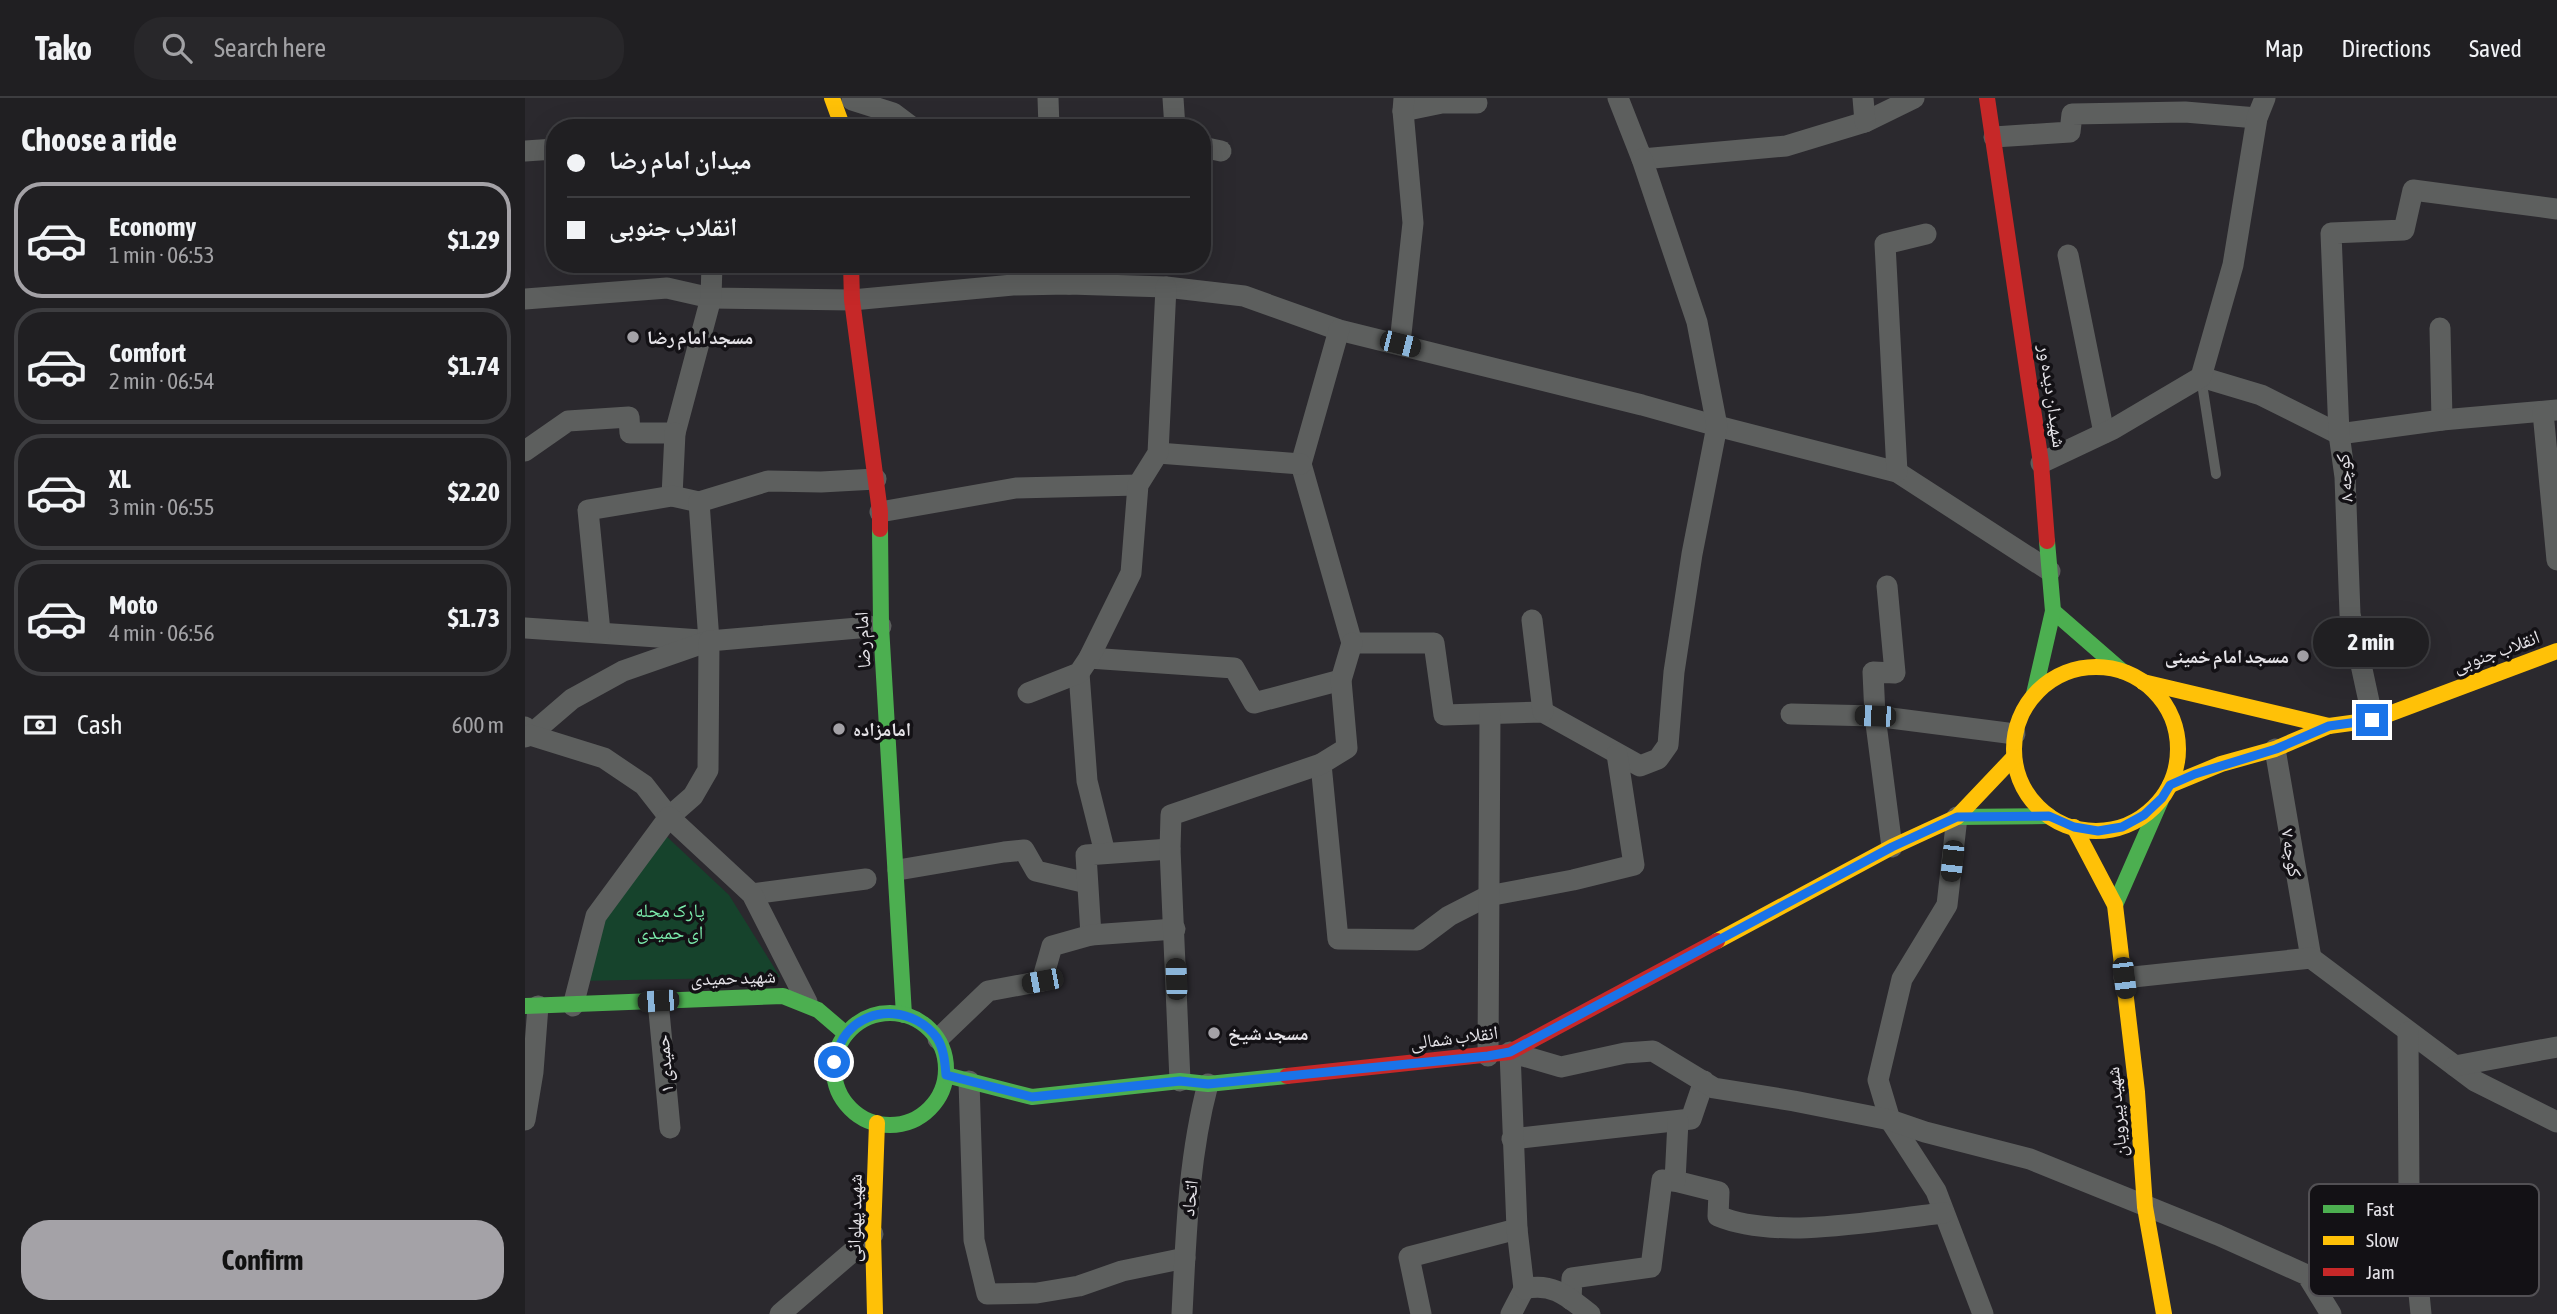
<!DOCTYPE html>
<html lang="en">
<head>
<meta charset="utf-8">
<style>
  body { margin:0; font-family:"Asap Condensed","Noto Naskh Arabic",sans-serif; background:#28272a; color:#f1f3f6; height:100vh; display:flex; flex-direction:column; font-size:26px; white-space:nowrap }
  * { box-sizing:border-box; margin:0 }
  p { font-size:23px; color:#a2a2a5 }
  .icon { flex:none; width:38px; height:38px; fill:none; stroke:currentColor; stroke-width:2; stroke-linecap:round; stroke-linejoin:round }
  .map { position:relative; flex:1; overflow:hidden }
  .drawer { display:flex; flex-direction:column; background:#201f22; width:525px }
  .drawer>* { flex:none }
  .top-card { position:absolute; left:21px; top:21px; width:665px; height:154px; border-radius:28px; box-shadow:0 7px 28px #0002,0 0 0 2px #3d3d40; display:grid; align-content:center; height:154px; padding:0 21px; background:#201f22 }
  .end { position:absolute; width:32px; height:32px; margin:-16px; border:9px solid #1a73e8; background:#fff; box-shadow:0 0 0 4px #fff }
  .from { border-radius:50% }
  .bubble { position:absolute; height:49px; border-radius:24px; background:#201f22; box-shadow:0 7px 28px #0002,0 0 0 2px #3d3d40; font-size:23px; font-weight:700; line-height:49px; text-align:center }
  .car { position:absolute; width:21px; height:42px; margin:-21px -10px; border-radius:9px; box-shadow:0 0 5px 2px #0007; background:linear-gradient(#222 24%,#8ab4d8 0 40%,#222 0 76%,#8ab4d8 0 86%,#222 0) }
  .top-card b { display:flex; align-items:center; gap:24px; height:66px; font-size:26px }
  .top-card b+b { border-top:2px solid #3d3d40 }
  .top-card i { width:18px; height:18px; background:#f1f3f6 }
  ul { padding:0; list-style:none }
  li { display:flex; align-items:center; gap:21px; height:116px; margin:0 14px 10px; padding:0 7px; border:4px solid #3d3d40; border-radius:28px }
  li div { flex:1 }
  li b { display:block; font-size:26px }
  li em { font-style:normal; font-weight:700 }
  li.active { border-color:#a4a2a7 }
  li>.icon { width:63px; height:63px; stroke-width:1.5 }
  h2 { padding:0 21px; font-size:32px; line-height:84px }
  .pay { display:flex; align-items:center; gap:18px; height:77px; padding:0 21px; font-size:26px }
  .pay p { margin-inline-start:auto }
  .action { display:flex; gap:14px; margin-top:auto; padding:14px 21px }
  .action a { flex:1; height:80px; border-radius:28px; background:#a4a2a7; color:#111; font-size:28px; font-weight:700; line-height:80px; text-align:center }
  header { display:flex; align-items:center; gap:42px; box-sizing:border-box; height:98px; padding:0 35px; background:#201f22; border-bottom:2px solid #3d3d40 }
  header strong { font-size:33px }
  nav { display:flex; gap:38px; margin-inline-start:auto; font-size:24px }
  .search { width:490px; height:63px; background:#28272a; display:flex; align-items:center; gap:18px; box-sizing:border-box; padding:0 24px; border-radius:28px; color:#a2a2a5; font-size:26px }
  main { display:flex; flex:1; min-height:0 }
  .map>svg:first-child { display:block }
  .green { fill:#16432c }
  .lines { fill:none; stroke-linecap:round; stroke-linejoin:round }
  .lane { stroke:#5d5f5e; stroke-width:10 }
  .street { stroke:#5d5f5e; stroke-width:21 }
  .fast { stroke:#4caf50; stroke-width:16 }
  .slow { stroke:#ffc107; stroke-width:16 }
  .jam { stroke:#c62828; stroke-width:16 }
  .route { stroke:#1a73e8; stroke-width:9 }
  .poi-dot { fill:#a4a2a7; stroke:#131115; stroke-width:2.5 }
  .labels { text-anchor:middle; stroke-width:7; stroke-linejoin:round; paint-order:stroke }
  .poi-label { font-size:19px; font-weight:bold; fill:#e5e3e8; stroke:#131115; text-anchor:start }
  .street-label { font-size:19px; fill:#e5e3e8; stroke:#131115 }
  .park-label { font-size:19px; fill:#7cedad; stroke:#131115 }
  .key { fill:#131115; stroke:#525054; stroke-width:2 }
  .key-label { font-size:19px; fill:#e5e3e8 }
</style>
</head>
<body>
<header>
<strong>Tako</strong>
<div class="search"><svg class="icon" aria-label="search" viewBox="0 0 24 24"><circle cx="10" cy="10" r="6"/><path d="M15 15l6 6"/></svg>Search here</div>
<nav><a>Map</a><a>Directions</a><a>Saved</a></nav>
</header>
<main>
<section class="drawer">
<h2>Choose a ride</h2>
<ul>
<li class="active"><svg class="icon" aria-label="car" viewBox="0 0 24 24"><path d="M5 17H2v-5l4-1 3-4h7l3 4 3 1v5h-3M9 17h6M6 11h13"/><circle cx="7" cy="17" r="2"/><circle cx="17" cy="17" r="2"/></svg><div><b>Economy</b><p>1 min · 06:53</p></div><em>$1.29</em></li>
<li><svg class="icon" aria-label="car" viewBox="0 0 24 24"><path d="M5 17H2v-5l4-1 3-4h7l3 4 3 1v5h-3M9 17h6M6 11h13"/><circle cx="7" cy="17" r="2"/><circle cx="17" cy="17" r="2"/></svg><div><b>Comfort</b><p>2 min · 06:54</p></div><em>$1.74</em></li>
<li><svg class="icon" aria-label="car" viewBox="0 0 24 24"><path d="M5 17H2v-5l4-1 3-4h7l3 4 3 1v5h-3M9 17h6M6 11h13"/><circle cx="7" cy="17" r="2"/><circle cx="17" cy="17" r="2"/></svg><div><b>XL</b><p>3 min · 06:55</p></div><em>$2.20</em></li>
<li><svg class="icon" aria-label="car" viewBox="0 0 24 24"><path d="M5 17H2v-5l4-1 3-4h7l3 4 3 1v5h-3M9 17h6M6 11h13"/><circle cx="7" cy="17" r="2"/><circle cx="17" cy="17" r="2"/></svg><div><b>Moto</b><p>4 min · 06:56</p></div><em>$1.73</em></li>
</ul>
<div class="pay"><svg class="icon" aria-label="cash" viewBox="0 0 24 24"><path d="M3 7h18v10H3z"/><circle cx="12" cy="12" r="2"/></svg>Cash<p>600 m</p></div>
<div class="action"><a>Confirm</a></div>
</section>
<div class="map">
<svg width="2032" height="1216" viewBox="0 0 2032 1216">
  <rect width="100%" height="100%" fill="#2b292e"/>
  <polygon class="green" points="139,736 204,797 255,879 55,883 71,832"/>
  <g class="lines">
    <polyline class="lane" points="1676,279 1691,376"/>
    <g class="street">
      <polyline points="523,0 524,30"/>
      <polyline points="648,0 650,30"/>
      <polyline points="1093,0 1117,61 1261,48 1340,24 1389,0"/>
      <polyline points="1338,0 1340,24"/>
      <polyline points="327,2 368,15 388,30"/>
      <polyline points="878,13 917,5 952,5"/>
      <polyline points="1469,39 1545,34 1547,16 1660,14 1732,20"/>
      <polyline points="677,49 696,53"/>
      <polyline points="0,53 30,51"/>
      <polyline points="1543,157 1579,335"/>
      <polyline points="535,166 544,186"/>
      <polyline points="0,201 142,190 186,200 327,202 488,187 544,186 641,189 719,198 814,232 1117,307 1192,328 1372,374 1525,473"/>
      <polyline points="1915,230 1917,322"/>
      <polyline points="814,232 776,366 827,545 909,545 919,617 1018,614 1115,668 1133,661 1143,647 1149,574 1167,456 1192,328 1172,224 1117,61"/>
      <polyline points="875,245 888,125 878,13 879,0"/>
      <polyline points="1676,279 1736,297 1814,336 1917,322 2032,312"/>
      <polyline points="2018,314 2032,462"/>
      <polyline points="0,353 43,323 104,319 105,335 150,335 186,200 187,166"/>
      <polyline points="633,355 776,366"/>
      <polyline points="1516,365 1588,331 1676,279 1708,167 1732,20 1740,0"/>
      <polyline points="1372,374 1360,146 1401,136"/>
      <polyline points="147,398 150,335"/>
      <polyline points="355,414 491,390 613,387"/>
      <polyline points="1362,488 1370,575 1348,574 1350,618 1367,749"/>
      <polyline points="1007,522 1018,614"/>
      <polyline points="0,530 176,542"/>
      <polyline points="75,534 63,412 147,398 174,404"/>
      <polyline points="184,543 174,404 243,383 296,384 351,381"/>
      <polyline points="564,560 709,570 729,605 816,582"/>
      <polyline points="554,575 562,683 580,755"/>
      <polyline points="503,595 554,575 564,560 606,475 613,387 633,355 641,189"/>
      <polyline points="1266,616 1350,618 1490,636"/>
      <polyline points="1848,622 1825,516 1820,379 1814,336 1806,135 1879,132 1888,92 2032,111"/>
      <polyline points="0,629 5,637 47,601 98,573 184,543"/>
      <polyline points="0,639 5,637 79,660 119,687 144,719 168,698 183,672 184,543 356,528"/>
      <polyline points="1750,651 1786,860"/>
      <polyline points="796,666 813,841 892,842 924,818 963,798 1048,782 1109,767 1092,656"/>
      <polyline points="1432,719 1422,807 1377,881 1353,982 1365,1022 1411,1093 1458,1216"/>
      <polyline points="373,772 479,754 499,752 511,773 562,785"/>
      <polyline points="227,796 341,781"/>
      <polyline points="566,837 561,757 645,751"/>
      <polyline points="1599,880 1786,860 1950,983 2032,1024"/>
      <polyline points="133,903 145,1030"/>
      <polyline points="48,908 71,818 144,719 227,796 282,904"/>
      <polyline points="1883,934 1884,1094 1896,1216"/>
      <polyline points="413,941 463,893 517,883 527,848 566,837 650,831"/>
      <polyline points="963,958 965,616"/>
      <polyline points="1930,968 2032,949"/>
      <polyline points="444,983 449,1142 462,1196 512,1195 554,1188 597,1173 660,1160"/>
      <polyline points="655,983 645,751 646,717 796,666 822,650 816,582 827,545"/>
      <polyline points="0,1022 8,974 13,908"/>
      <polyline points="987,1041 1166,1021 1179,983"/>
      <path d="M1150,1083L1194,1094L1193,1118C1253,1143 1354,1122 1419,1115"/>
      <polyline points="1046,1202 1047,1180 1126,1169 1137,1082 1150,1083 1153,1023"/>
      <polyline points="255,1216 348,1136"/>
      <path d="M657,1216C661,1139 663,1061 683,986"/>
      <polyline points="896,1216 884,1159 992,1131"/>
      <polyline points="986,1216 999,1191"/>
      <path d="M1065,1216C1043,1199 1028,1184 999,1191L992,1131L985,954L1036,969L1100,955L1128,953L1189,990L1269,1003L1365,1022L1400,1034L1505,1061L1693,1137L1782,1177L1806,1216"/>
    </g>
    <g class="fast">
      <polyline points="355,431 356,528 379,917"/>
      <polyline points="1528,513 1597,573"/>
      <polyline points="1509,596 1528,513 1522,443"/>
      <polyline points="1432,719 1524,718"/>
      <polyline points="1590,807 1636,702"/>
      <polyline points="0,908 258,898 293,912 321,936"/>
      <circle cx="365" cy="971" r="56"/>
      <polyline points="421,977 507,999 655,983 683,986 762,978"/>
    </g>
    <g class="slow">
      <polyline points="307,0 318,30"/>
      <circle cx="1571" cy="651" r="82"/>
      <polyline points="1618,584 1804,628"/>
      <polyline points="1645,687 1696,666 1750,651 1804,628 1848,622 2032,553"/>
      <polyline points="1549,729 1590,807 1612,994 1620,1109 1639,1216"/>
      <polyline points="1192,843 1367,749 1432,719 1489,659"/>
      <polyline points="350,1216 348,1136 352,1025"/>
    </g>
    <g class="jam">
      <polyline points="1462,0 1516,365 1522,443"/>
      <polyline points="326,166 327,202 355,414 355,431"/>
      <polyline points="762,978 985,954 1192,843"/>
    </g>
  </g>
  <g class="lines">
    <path class="route" d="M309,964C312,954 315,943 322,935C346,906 391,911 412,940C419,951 420,965 421,977L507,999L655,983L683,986L963,958L985,954L1367,749L1432,719L1524,718L1549,729L1573,733L1597,729L1619,717L1637,700L1645,687L1670,676L1751,651L1804,628L1847,622"/>
  </g>
  <g class="poi-dot">
    <circle cx="108" cy="239" r="7"/>
    <circle cx="1778" cy="558" r="7"/>
    <circle cx="314" cy="631" r="7"/>
    <circle cx="689" cy="935" r="7"/>
  </g>
  <g class="labels">
    <g class="poi-label">
      <text x="122" y="246">مسجد امام رضا</text>
      <text x="1764" y="565" text-anchor="end">مسجد امام خمینی</text>
      <text x="328" y="638">امامزاده</text>
      <text x="703" y="942">مسجد شیخ</text>
    </g>
    <g class="street-label">
      <text transform="translate(1528 298) rotate(82)" y="7">شهیدان دیده ور</text>
      <text transform="translate(1819 380) rotate(-95)" y="7">کوچه ۸</text>
      <text transform="translate(337 542) rotate(-93)" y="7">امام رضا</text>
      <text transform="translate(1971 553) rotate(-20)" y="7">انقلاب جنوبی</text>
      <text transform="translate(1767 755) rotate(81)" y="7">کوچه ۷</text>
      <text transform="translate(208 879) rotate(-2)" y="7">شهید حمیدی</text>
      <text transform="translate(929 939) rotate(-7)" y="7">انقلاب شمالی</text>
      <text transform="translate(139 966) rotate(-95)" y="7">حمیدی ۱</text>
      <text transform="translate(1591 1014) rotate(-95)" y="7">شهید پیرویان</text>
      <text transform="translate(664 1100) rotate(-84)" y="7">اتحاد</text>
      <text transform="translate(329 1120) rotate(-89)" y="7">شهید پهلوانی</text>
    </g>
    <g class="park-label">
      <text x="145" y="819">پارک محله<tspan x="145" dy="22">ای حمیدی</tspan></text>
    </g>
  </g>
  <rect x="1784" y="1086" width="230" height="112" rx="10" class="key"/>
  <rect x="1798" y="1107" width="31" height="8" fill="#4caf50"/>
  <rect x="1798" y="1138" width="31" height="9" fill="#ffc107"/>
  <rect x="1798" y="1170" width="31" height="8" fill="#c62828"/>
  <g class="key-label">
    <text x="1841" y="1118">Fast</text>
    <text x="1841" y="1149">Slow</text>
    <text x="1841" y="1181">Jam</text>
  </g>
</svg>
<i class="end from" style="left:309px;top:964px"></i>
<i class="end" style="left:1847px;top:622px"></i>
<div class="bubble" style="left:1788px;top:520px;width:116px">2 min</div>
<i class="car" style="left:875px;top:246px;rotate:104deg"></i>
<i class="car" style="left:1350px;top:618px;rotate:272deg"></i>
<i class="car" style="left:1427px;top:763px;rotate:186deg"></i>
<i class="car" style="left:1599px;top:880px;rotate:173deg"></i>
<i class="car" style="left:651px;top:881px;rotate:358deg"></i>
<i class="car" style="left:517px;top:883px;rotate:259deg"></i>
<i class="car" style="left:133px;top:903px;rotate:266deg"></i>
<div class="top-card">
<b><i class="from"></i>میدان امام رضا</b>
<b><i></i>انقلاب جنوبی</b>
</div>
</div>
</main>
</body>
</html>
